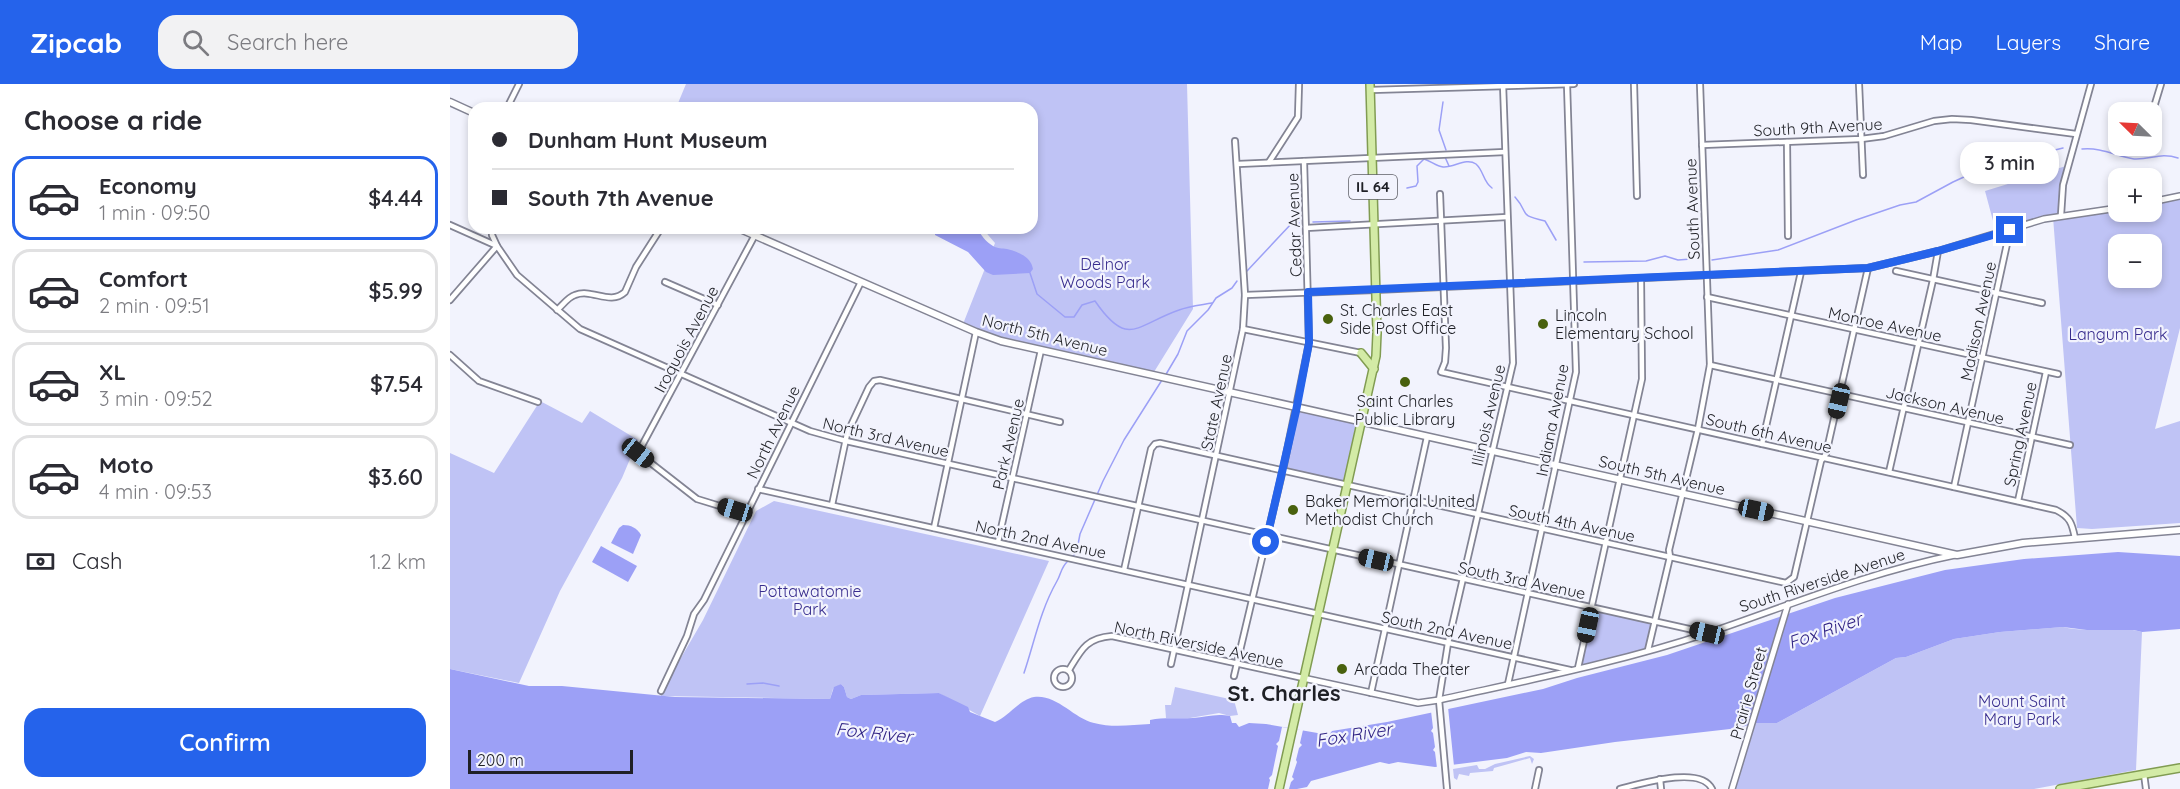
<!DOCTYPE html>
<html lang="en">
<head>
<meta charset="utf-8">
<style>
  body { margin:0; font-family:Quicksand,sans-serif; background:#f2f2f3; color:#2b2b33; height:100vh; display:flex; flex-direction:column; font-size:22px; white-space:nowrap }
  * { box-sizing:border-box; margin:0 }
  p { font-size:20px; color:#7c7c81 }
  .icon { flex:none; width:33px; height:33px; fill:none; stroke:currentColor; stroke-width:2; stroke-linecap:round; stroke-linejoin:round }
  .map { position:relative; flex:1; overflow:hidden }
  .sheet { display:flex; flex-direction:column; background:#fff; width:450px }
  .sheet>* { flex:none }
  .banner { position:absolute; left:18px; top:18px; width:570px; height:132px; border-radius:18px; box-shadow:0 3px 9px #0003; display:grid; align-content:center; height:132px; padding:0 24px; background:#fff }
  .needle { width:39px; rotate:294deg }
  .controls { position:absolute; left:1658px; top:18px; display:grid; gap:12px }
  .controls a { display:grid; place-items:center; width:54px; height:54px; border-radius:12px; background:#fff; box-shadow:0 3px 9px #0003; font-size:30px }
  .scale { position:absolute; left:18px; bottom:15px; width:165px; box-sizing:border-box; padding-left:6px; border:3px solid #1f2026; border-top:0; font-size:16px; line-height:21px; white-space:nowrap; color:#1f2026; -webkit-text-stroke:4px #f2f3fd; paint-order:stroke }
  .end { position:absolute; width:27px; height:27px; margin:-14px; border:8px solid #2563eb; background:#fff; box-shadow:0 0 0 3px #fff }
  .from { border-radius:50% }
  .bubble { position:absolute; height:42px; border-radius:18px; background:#fff; box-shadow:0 3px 9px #0003; font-size:20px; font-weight:600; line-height:42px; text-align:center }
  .car { position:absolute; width:18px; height:36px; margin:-18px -9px; border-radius:8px; box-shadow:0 0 4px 2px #0007; background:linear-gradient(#222 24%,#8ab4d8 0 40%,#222 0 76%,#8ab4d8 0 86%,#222 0) }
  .banner b { display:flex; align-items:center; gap:21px; height:57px; font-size:22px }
  .banner b+b { border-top:2px solid #e1e1e2 }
  .banner i { width:15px; height:15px; background:#2b2b33 }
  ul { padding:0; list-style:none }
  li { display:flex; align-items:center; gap:18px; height:84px; margin:0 12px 9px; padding:0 12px; border:3px solid #e1e1e2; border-radius:18px }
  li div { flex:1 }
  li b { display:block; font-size:22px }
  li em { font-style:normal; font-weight:600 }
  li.on { border-color:#2563eb }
  li>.icon { width:54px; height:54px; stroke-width:1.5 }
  h2 { padding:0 24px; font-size:27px; line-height:72px }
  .pay { display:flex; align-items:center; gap:15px; height:66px; padding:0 24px; font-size:22px }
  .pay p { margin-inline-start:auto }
  .action { display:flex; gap:12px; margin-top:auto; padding:12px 24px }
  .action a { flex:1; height:69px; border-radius:18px; background:#2563eb; color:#fff; font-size:24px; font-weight:600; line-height:69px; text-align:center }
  header { display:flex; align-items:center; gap:36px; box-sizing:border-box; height:84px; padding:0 30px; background:#2563eb; color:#fff }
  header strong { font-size:28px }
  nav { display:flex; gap:33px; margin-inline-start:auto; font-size:21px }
  .search { width:420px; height:54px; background:#f2f2f3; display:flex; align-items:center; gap:15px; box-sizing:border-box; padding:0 21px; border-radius:18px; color:#7c7c81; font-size:22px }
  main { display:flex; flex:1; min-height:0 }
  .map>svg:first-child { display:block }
  .green { fill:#bfc3f5; fill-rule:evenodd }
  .water { fill:#9ca0f6 }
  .pier { fill:#f2f3fd }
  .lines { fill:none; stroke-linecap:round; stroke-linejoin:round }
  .stream { stroke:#9ca0f6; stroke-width:1.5 }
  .minor-casing { stroke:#838494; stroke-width:8 }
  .tertiary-casing { stroke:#838494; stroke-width:8 }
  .secondary-casing { stroke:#838494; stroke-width:9 }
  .primary-casing { stroke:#819c52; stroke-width:10 }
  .minor { stroke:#fff; stroke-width:4.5 }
  .tertiary { stroke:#fff; stroke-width:5 }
  .secondary { stroke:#fff; stroke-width:6 }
  .primary { stroke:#d3eba6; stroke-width:7 }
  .route { stroke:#2563eb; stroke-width:8 }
  .poi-dot { fill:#49610e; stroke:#f2f3fd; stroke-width:2 }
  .labels { text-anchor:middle; stroke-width:4.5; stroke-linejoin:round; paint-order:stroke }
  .shield { fill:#f2f3fd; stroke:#5e5f66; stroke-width:1.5 }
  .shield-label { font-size:15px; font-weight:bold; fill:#1f2026 }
  .street-label { font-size:16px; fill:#1f2026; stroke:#f2f3fd }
  .park-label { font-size:16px; fill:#382d8e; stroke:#f2f3fd }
  .poi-label { font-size:16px; fill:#1f2026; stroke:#f2f3fd; text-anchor:start }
  .water-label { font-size:18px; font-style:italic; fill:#302384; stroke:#f2f3fd }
  .district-label { font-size:22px; font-weight:bold; fill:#1f2026; stroke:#f2f3fd }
</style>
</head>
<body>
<header>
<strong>Zipcab</strong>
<div class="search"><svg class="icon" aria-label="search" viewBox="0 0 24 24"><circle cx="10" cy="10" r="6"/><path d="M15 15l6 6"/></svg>Search here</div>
<nav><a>Map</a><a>Layers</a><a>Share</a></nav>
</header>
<main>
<section class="sheet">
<h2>Choose a ride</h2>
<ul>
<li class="on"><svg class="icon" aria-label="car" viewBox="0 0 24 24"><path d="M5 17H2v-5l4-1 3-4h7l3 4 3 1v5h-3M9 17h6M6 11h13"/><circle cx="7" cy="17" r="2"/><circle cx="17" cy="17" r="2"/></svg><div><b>Economy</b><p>1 min · 09:50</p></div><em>$4.44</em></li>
<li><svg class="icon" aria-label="car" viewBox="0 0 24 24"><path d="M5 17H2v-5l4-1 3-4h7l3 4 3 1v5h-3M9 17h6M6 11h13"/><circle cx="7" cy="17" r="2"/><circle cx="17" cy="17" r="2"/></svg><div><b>Comfort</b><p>2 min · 09:51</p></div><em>$5.99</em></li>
<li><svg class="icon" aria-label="car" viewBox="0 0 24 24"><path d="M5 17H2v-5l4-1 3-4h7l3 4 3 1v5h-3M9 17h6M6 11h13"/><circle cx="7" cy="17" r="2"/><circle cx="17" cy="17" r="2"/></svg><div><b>XL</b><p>3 min · 09:52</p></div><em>$7.54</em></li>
<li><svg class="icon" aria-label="car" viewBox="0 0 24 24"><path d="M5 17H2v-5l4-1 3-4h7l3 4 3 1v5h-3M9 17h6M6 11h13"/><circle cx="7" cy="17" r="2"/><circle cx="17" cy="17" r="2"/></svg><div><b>Moto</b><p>4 min · 09:53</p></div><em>$3.60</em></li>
</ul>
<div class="pay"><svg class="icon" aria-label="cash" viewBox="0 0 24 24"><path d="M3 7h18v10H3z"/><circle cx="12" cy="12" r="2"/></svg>Cash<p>1.2 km</p></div>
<div class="action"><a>Confirm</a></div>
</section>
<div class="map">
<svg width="1730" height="705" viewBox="0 0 1730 705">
  <rect width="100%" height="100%" fill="#f2f3fd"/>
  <g class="green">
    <polygon points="236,0 737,0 743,225 704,288 552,255 513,240 545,159 532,144 582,144 582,24 226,24"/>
    <polygon points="1616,82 1611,100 1609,130 1546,148 1535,107"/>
    <path d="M1730,111V244L1705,345L1730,337V439L1642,445L1627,444L1603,133L1668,122V128H1701V116ZM1668,160H1701V194H1668Z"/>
    <polygon points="90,317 132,339 140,327 188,356 172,394 110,507 69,599 0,585 0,369 44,389"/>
    <polygon points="846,327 906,339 895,401 832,387"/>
    <polygon points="324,417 599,477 530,632 489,609 411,611 401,615 397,613 394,603 391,600 383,605 380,615 211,612 214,603 253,536 306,427"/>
    <polygon points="1143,524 1203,538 1197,566 1130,581"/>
    <path d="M1613,543C1639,550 1667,540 1692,548L1686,686L1584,705H1284L1305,639H1327L1446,574L1456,573L1504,555L1550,548Z"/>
    <polygon points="725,603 784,616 788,631 780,632 769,629 740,634 716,634 715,621 721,621"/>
    <polygon points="1080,672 1084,675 1082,680 1080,674 1044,684 1043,687 1020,689 1019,692 1009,690 1007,696 1004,694 1003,685 1027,681 1029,685 1035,685 1045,680"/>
  </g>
  <g class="water">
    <path d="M485,144H527C531,151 536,158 543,162C548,165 552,164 557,165C569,168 581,173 583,185L580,189L543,191L536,188L518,168L485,151Z"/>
    <path d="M173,441C181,441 187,444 191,451L183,470L161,459L169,444Z"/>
    <polygon points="151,462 187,482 178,498 142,478"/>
    <path d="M1668,468L1730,472V545L1692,548L1684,546H1637L1613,543L1550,548L1504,555L1456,573L1446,574L1327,639H1305L1289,644L1165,658L1091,669L1076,668L1057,674L985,683L948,678L939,680L930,678L861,697L857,703L847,705H0V585L79,602H112L225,613L380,615L384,603L391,600L394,603L397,613L401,615L411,611L489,609L518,623L520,628L545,638C559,632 569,616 584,613C607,610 623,634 644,639C662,644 682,641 700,640V636C714,633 728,635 743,634C756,633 766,629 780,632L782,639H786L789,643L799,639L816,640L879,651L882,647L937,638L1093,605L1127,594L1217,571L1385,514L1495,486L1574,475Z"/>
  </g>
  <g class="pier">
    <polygon points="998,623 1004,682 987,684 985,668 983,666 985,663 983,649 981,647 983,644 981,627"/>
    <polygon points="832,643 853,646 850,659 852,661 849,664 846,676 847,678 842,693 844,695 841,698 839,705 818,705 820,696 819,694 822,691 828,662 826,660 829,657"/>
  </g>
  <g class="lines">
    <g class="stream">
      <polyline points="993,18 989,46 996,66"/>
      <path d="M1632,65C1651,63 1666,72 1684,75C1701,76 1710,68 1728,74"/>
      <polyline points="995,73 999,82"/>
      <path d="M957,104L966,102L968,98L967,82L974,75C981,77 986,82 993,83C1004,84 1016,73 1026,80C1034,87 1033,98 1042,104"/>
      <path d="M1065,113C1081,131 1066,130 1095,137L1106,156"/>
      <polyline points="863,138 900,137"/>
      <polyline points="1262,176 1328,166 1406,136 1450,121 1466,118 1503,98 1564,70 1589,70 1613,64"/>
      <polyline points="1134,178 1196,177 1215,172 1228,176 1241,175"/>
      <polyline points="797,187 842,139 849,139"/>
      <path d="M580,189L587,210L615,233H624L632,221L645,217C678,265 686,241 729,226C739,222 751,221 762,219"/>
      <polyline points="715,292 728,270 737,247 758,226 766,214 782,204 787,197"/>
      <polyline points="622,474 627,466 630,450 653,397 674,356 712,296"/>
      <path d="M574,589C585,556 590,527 607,497C611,490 611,483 618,477"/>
      <polyline points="297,600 313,599 329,602"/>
    </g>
    <g class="minor-casing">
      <g id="minor">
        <polyline points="1184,0 1187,112"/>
        <polyline points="1409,0 1413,91"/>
        <polyline points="921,6 1124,0"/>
        <polyline points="57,24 69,0"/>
        <polyline points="1701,33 1711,0"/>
        <polyline points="1337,58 1338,152"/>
        <polyline points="1252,61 1411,55 1434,52 1484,37 1502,35 1521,36 1626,50"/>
        <polyline points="819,78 848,33 849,0"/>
        <polyline points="788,80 1055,68"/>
        <path d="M990,110L996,264L995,278L991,288L1606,426C1620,433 1622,439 1625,454"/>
        <polyline points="1611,131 1613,101 1641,0"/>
        <polyline points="0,141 47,162 67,191 130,245 360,347 396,357 1257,549"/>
        <polyline points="103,144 105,144"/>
        <polyline points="856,144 1057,133"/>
        <polyline points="1446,187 1592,219"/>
        <polyline points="215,198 268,221"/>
        <polyline points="795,211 925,206"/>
        <polyline points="1257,213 1608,290"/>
        <polyline points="0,216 47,162 42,151 42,144"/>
        <path d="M107,226C113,221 118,213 125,211C142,204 160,222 175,208L186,183L211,144"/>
        <polyline points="793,245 911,269"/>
        <polyline points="0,271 29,297 88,318"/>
        <polyline points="1260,281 1620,361"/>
        <polyline points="1312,360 1351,188"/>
        <polyline points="1439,388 1483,196 1488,167"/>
        <polyline points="1504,403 1560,146"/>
        <polyline points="308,405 1120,586"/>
        <polyline points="1568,417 1596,288"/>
        <polyline points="382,421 397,350 419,303 424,297 430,296 610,338"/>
        <polyline points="296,430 247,415 188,369 305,151"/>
        <polyline points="484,444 526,248"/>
        <polyline points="548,458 591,266"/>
        <polyline points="674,486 701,365 705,360 710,359 1336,499 1344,493 1371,377 1376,370 1418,184"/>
        <polyline points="1198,566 1220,473 1219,466 1248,345 1260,281 1250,0"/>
        <polyline points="721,580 793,245 795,211 785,57"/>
        <polyline points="1128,584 1192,295 1191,195"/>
        <circle cx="613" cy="594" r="9"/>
        <path d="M619,586C631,566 636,554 662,552L853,594"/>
        <polyline points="784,592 834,381 859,259 854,77"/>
        <polyline points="1058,600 1126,288 1117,0"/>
        <polyline points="211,607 237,552 244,530 254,516 411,198"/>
        <polyline points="921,609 977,353"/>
        <polyline points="1694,690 1696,705"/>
        <polyline points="1210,695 1211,705"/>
        <polyline points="997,705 989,616 998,559 1063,279 1053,0"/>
        <polyline points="1085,705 1089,686"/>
        <path d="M1170,705C1190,700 1251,681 1262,705"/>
      </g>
    </g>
    <g class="tertiary-casing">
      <g id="tertiary">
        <polyline points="1701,118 1730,112"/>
        <polyline points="925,206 1418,184 1488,167 1594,135 1668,124"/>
        <path d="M853,594L968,619L989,616C1079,596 1171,578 1258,549C1340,521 1420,488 1505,471"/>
        <polyline points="1282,705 1338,520"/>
      </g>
    </g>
    <g class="secondary-casing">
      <g id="secondary">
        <polyline points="0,18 24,29"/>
        <polyline points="288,144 526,248 551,257 1507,471 1573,459 1730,446"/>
      </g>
    </g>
    <g class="primary-casing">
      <g id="primary">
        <polyline points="911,269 924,285"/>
        <polyline points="829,705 926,272 927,249 920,0"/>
        <polyline points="1610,705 1730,684"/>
      </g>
    </g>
    <use href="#minor" class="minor"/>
    <use href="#tertiary" class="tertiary"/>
    <use href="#secondary" class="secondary"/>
    <use href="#primary" class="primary"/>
  </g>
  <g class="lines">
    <polyline class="route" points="816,458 846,327 859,259 858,208 1418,184 1488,167 1560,146"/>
  </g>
  <g class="poi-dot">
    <circle cx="878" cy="235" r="6"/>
    <circle cx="1093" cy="240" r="6"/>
    <circle cx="955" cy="298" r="6"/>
    <circle cx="843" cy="426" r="6"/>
    <circle cx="892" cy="585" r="6"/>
  </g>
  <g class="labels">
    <rect class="shield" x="899" y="91" width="48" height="24" rx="4.5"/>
    <g class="shield-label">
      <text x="923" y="108">IL 64</text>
    </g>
    <g class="street-label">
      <text transform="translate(1368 43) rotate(-3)" y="6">South 9th Avenue</text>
      <text transform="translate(1242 125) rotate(-92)" y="6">South Avenue</text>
      <text transform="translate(844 141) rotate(-92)" y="6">Cedar Avenue</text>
      <text transform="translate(1528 237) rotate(-78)" y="6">Madison Avenue</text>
      <text transform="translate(1435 240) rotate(12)" y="6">Monroe Avenue</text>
      <text transform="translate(595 251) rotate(14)" y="6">North 5th Avenue</text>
      <text transform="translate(236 255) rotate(-62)" y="6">Iroquois Avenue</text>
      <text transform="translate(766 318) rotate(-78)" y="6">State Avenue</text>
      <text transform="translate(1495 321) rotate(13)" y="6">Jackson Avenue</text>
      <text transform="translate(1038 331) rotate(-77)" y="6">Illinois Avenue</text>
      <text transform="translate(1102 336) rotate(-79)" y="6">Indiana Avenue</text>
      <text transform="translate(323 348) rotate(-64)" y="6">North Avenue</text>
      <text transform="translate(1319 349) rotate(13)" y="6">South 6th Avenue</text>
      <text transform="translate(1570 350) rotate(-78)" y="6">Spring Avenue</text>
      <text transform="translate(436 353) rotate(13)" y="6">North 3rd Avenue</text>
      <text transform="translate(558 360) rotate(-77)" y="6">Park Avenue</text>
      <text transform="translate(1212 391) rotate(13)" y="6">South 5th Avenue</text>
      <text transform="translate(1122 439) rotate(12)" y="6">South 4th Avenue</text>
      <text transform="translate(591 455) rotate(12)" y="6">North 2nd Avenue</text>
      <text transform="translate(1072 496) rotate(12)" y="6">South 3rd Avenue</text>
      <text transform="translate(1372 496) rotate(-18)" y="6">South Riverside Avenue</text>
      <text transform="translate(997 546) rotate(12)" y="6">South 2nd Avenue</text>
      <text transform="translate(749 560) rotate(12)" y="6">North Riverside Avenue</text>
      <text transform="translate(1298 609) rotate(-74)" y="6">Prairie Street</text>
    </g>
    <g class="park-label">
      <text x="655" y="186">Delnor<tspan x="655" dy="18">Woods Park</tspan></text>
      <text x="1668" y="256">Langum Park</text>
      <text x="360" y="513">Pottawatomie<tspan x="360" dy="18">Park</tspan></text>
      <text x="1572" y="623">Mount Saint<tspan x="1572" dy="18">Mary Park</tspan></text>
    </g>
    <g class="poi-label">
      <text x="890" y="232">St. Charles East<tspan x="890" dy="18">Side Post Office</tspan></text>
      <text x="1105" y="237">Lincoln<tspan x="1105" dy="18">Elementary School</tspan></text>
      <text x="955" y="323" text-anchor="middle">Saint Charles<tspan x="955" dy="18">Public Library</tspan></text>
      <text x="855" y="423">Baker Memorial United<tspan x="855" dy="18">Methodist Church</tspan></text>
      <text x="904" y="591">Arcada Theater</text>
    </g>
    <g class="water-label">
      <text transform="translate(1375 547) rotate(-19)" y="6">Fox River</text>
      <text transform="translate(424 649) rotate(6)" y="6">Fox River</text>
      <text transform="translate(904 651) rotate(-9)" y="6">Fox River</text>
    </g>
    <g class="district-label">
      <text x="834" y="617">St. Charles</text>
    </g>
  </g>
</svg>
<div class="controls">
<a><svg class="needle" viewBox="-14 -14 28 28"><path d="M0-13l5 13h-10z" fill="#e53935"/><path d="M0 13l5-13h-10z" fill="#7c7c81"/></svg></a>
<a>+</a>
<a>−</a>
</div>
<div class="scale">200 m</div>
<i class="end from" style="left:816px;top:458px"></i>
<i class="end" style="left:1560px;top:146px"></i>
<div class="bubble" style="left:1510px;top:58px;width:99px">3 min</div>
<i class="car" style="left:1389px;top:317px;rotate:193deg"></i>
<i class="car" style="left:188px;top:369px;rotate:128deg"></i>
<i class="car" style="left:285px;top:426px;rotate:287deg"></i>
<i class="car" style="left:1306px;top:426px;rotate:102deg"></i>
<i class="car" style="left:926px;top:476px;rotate:283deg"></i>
<i class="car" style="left:1138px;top:541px;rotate:192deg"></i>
<i class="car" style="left:1257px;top:549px;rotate:283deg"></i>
<div class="banner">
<b><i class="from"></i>Dunham Hunt Museum</b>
<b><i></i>South 7th Avenue</b>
</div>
</div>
</main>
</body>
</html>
